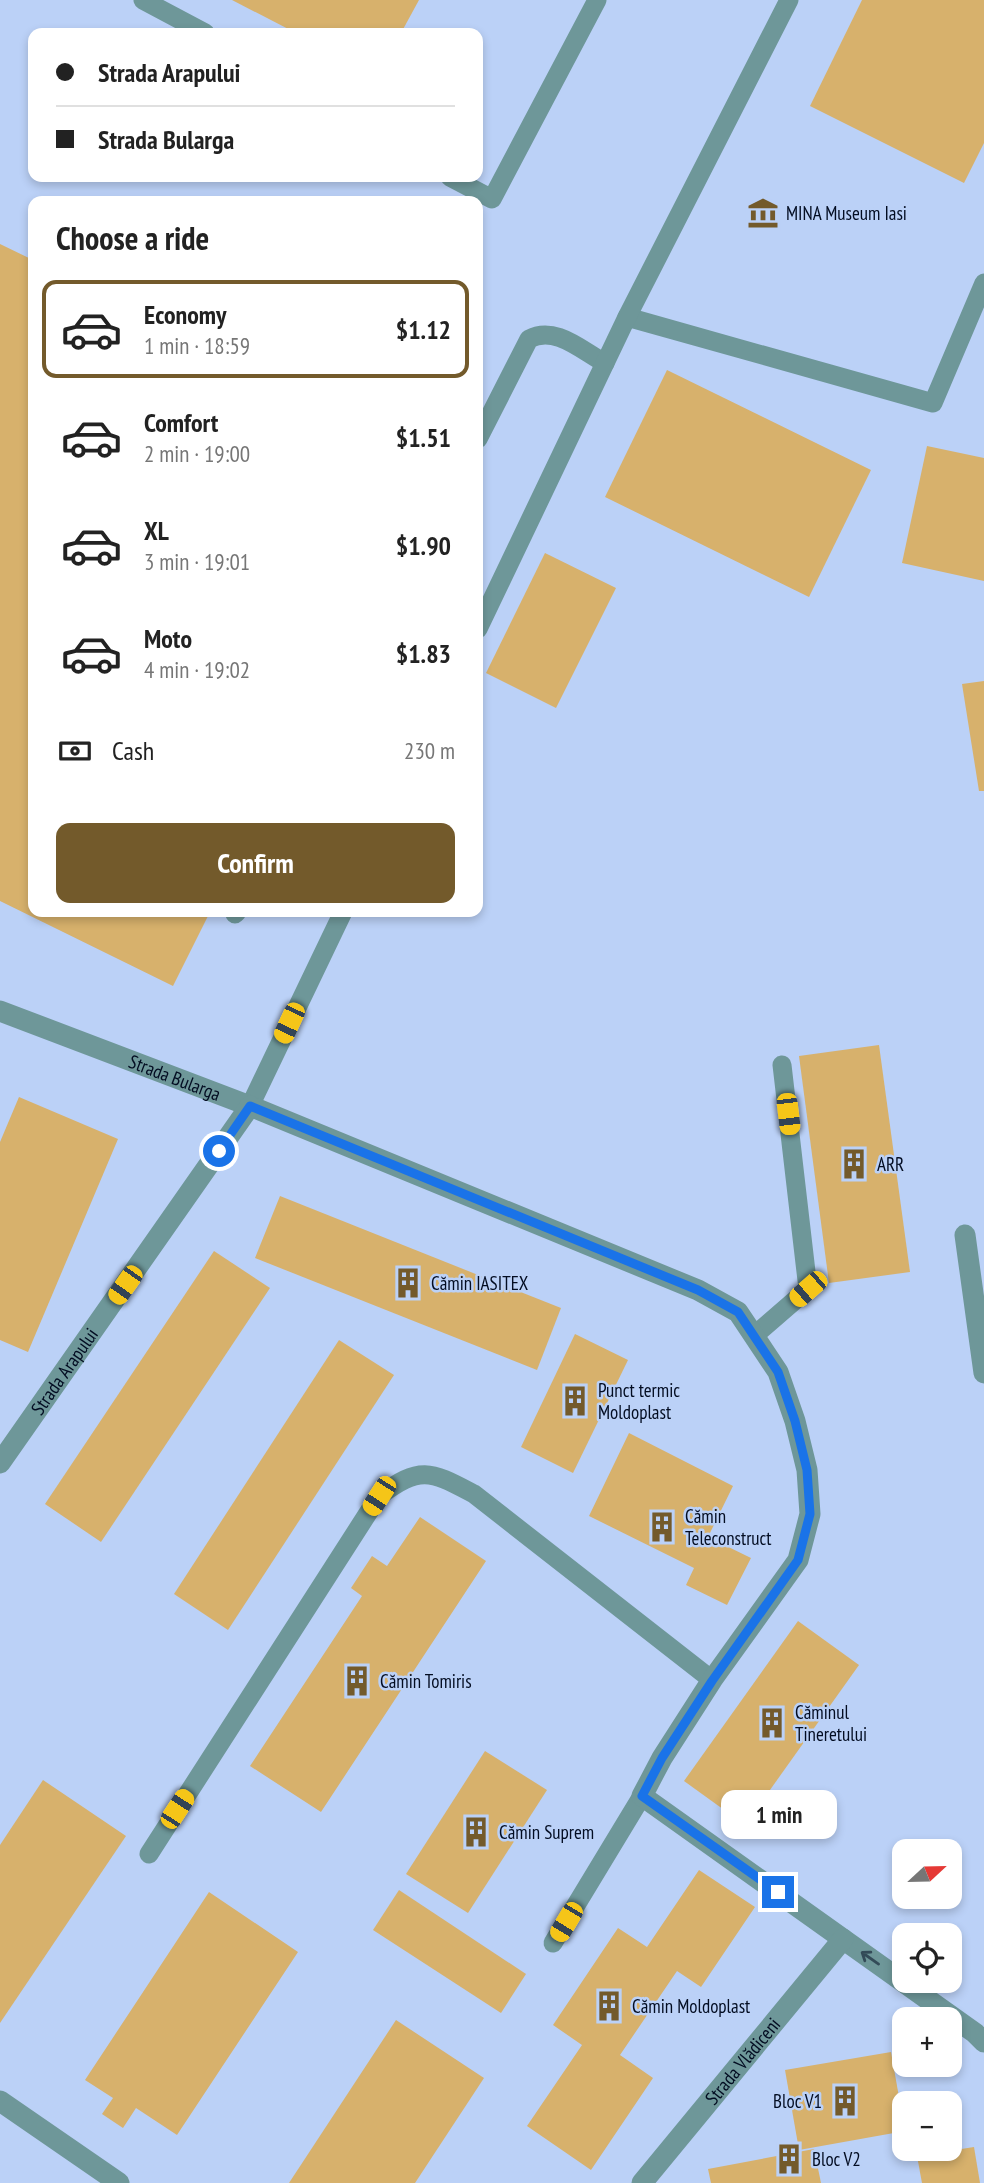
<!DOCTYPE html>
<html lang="en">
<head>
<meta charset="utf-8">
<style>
  body { margin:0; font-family:"PT Sans Narrow",sans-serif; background:#f2f2f2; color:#222; height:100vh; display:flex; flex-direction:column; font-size:26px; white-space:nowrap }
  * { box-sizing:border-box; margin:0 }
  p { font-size:23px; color:#767676 }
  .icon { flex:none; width:38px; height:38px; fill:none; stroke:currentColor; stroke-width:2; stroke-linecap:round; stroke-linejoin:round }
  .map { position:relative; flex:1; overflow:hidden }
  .sheet { position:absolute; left:28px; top:196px; width:455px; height:721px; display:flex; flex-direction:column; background:#fff; border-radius:14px; box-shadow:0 4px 10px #0003 }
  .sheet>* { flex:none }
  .top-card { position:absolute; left:28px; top:28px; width:455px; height:154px; border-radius:14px; box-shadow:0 4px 10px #0003; display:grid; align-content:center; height:154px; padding:0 28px; background:#fff }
  .needle { width:46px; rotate:68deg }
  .fabs { position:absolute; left:892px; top:1839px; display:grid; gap:14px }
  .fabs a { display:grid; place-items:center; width:70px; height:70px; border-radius:14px; background:#fff; box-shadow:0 4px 10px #0003; font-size:35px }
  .end { position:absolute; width:32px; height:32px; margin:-16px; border:9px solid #1a73e8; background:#fff; box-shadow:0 0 0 4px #fff }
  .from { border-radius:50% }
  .bubble { position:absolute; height:49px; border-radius:14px; background:#fff; box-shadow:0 4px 10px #0003; font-size:23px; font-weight:700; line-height:49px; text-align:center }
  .car { position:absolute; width:21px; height:42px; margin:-21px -10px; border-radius:9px; box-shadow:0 0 5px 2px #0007; background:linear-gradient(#f5c518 24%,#345 0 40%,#f5c518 0 76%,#345 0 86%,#f5c518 0) }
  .top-card b { display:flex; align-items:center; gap:24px; height:66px; font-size:26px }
  .top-card b+b { border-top:2px solid #e0e0e0 }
  .top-card i { width:18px; height:18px; background:#222 }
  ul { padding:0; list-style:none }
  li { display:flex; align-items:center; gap:21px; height:98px; margin:0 14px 10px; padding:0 14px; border:4px solid transparent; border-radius:14px }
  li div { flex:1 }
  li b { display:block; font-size:26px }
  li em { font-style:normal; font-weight:700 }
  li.active { border-color:#735a2b }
  li>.icon { width:63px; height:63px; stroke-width:1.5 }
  h2 { padding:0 28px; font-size:32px; line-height:84px }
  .pay { display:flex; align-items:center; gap:18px; height:77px; padding:0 28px; font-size:26px }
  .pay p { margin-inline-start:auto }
  .button { display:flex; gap:14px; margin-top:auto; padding:14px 28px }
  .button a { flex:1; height:80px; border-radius:14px; background:#735a2b; color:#fff; font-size:28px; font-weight:700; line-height:80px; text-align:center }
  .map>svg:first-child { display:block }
  .building { fill:#d7b16c }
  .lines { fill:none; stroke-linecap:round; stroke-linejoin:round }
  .lane { stroke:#6e9799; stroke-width:19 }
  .street { stroke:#6e9799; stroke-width:21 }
  .oneway { stroke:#334b58 }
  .route { stroke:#1a73e8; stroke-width:9 }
  .labels { text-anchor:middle; stroke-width:5; stroke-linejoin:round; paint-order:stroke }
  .poi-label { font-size:19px; fill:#030d22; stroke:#bbd1f7; text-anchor:start }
  .street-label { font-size:19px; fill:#030d22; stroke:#bbd1f7 }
</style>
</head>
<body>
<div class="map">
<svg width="984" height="2183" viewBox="0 0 984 2183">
  <rect width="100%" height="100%" fill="#bbd1f7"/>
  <g class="building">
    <polygon points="232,0 419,0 401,33 296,33"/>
    <polygon points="862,0 984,0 984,143 964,183 810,106"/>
    <polygon points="0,244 33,260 33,912 210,912 173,986 0,901"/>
    <polygon points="667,370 871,470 809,597 605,497"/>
    <polygon points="927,446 984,458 984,581 902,563"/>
    <polygon points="545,553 616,588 556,708 486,673"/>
    <polygon points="984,681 984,791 979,791 962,684"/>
    <polygon points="879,1045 910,1272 829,1283 799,1056"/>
    <polygon points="19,1097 118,1139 28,1352 0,1340 0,1142"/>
    <polygon points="280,1196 561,1308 537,1370 255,1258"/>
    <polygon points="214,1251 270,1288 101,1542 45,1504"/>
    <polygon points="575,1334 628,1360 573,1473 521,1447"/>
    <polygon points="339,1340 394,1375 228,1630 174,1594"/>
    <polygon points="629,1433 733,1486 708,1537 751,1558 727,1605 686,1585 694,1568 589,1516"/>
    <polygon points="420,1517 486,1561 321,1812 250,1766 362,1596 351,1588 372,1556 387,1566"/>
    <polygon points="798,1621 859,1665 745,1825 684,1781"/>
    <polygon points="485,1751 547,1790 468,1913 406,1874"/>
    <polygon points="43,1780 126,1836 0,2023 0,1845"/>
    <polygon points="699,1870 755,1907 701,1987 677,1971 620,2055 653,2078 591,2170 527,2126 582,2045 553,2025 618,1928 647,1947"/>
    <polygon points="399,1890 526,1974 501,2013 373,1930"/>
    <polygon points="209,1892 298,1952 177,2135 136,2108 123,2128 102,2114 113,2098 85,2080"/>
    <polygon points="396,2020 484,2078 415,2183 289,2183"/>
    <polygon points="891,2052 905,2131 799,2150 785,2070"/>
    <polygon points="974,2147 980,2183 922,2183 917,2156"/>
    <polygon points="814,2149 821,2183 711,2183 708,2169"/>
  </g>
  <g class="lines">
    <g class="lane">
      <polyline points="143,0 205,33"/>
      <polyline points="450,177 492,199 597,0"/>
      <polyline points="627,317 933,403 984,283"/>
      <path d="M478,439L529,339C555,325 581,350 605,363"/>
      <polyline points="478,629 627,317 789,0"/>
      <polyline points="235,914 237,912"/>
      <polyline points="250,1106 343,912"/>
      <polyline points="755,1335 808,1289 782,1065"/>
      <path d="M149,1854L379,1496C421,1465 430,1471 474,1494L712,1680"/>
      <polyline points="553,1943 642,1796"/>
    </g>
    <g class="street">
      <path id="s1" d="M0,1011L250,1106L698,1290L738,1312L778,1372L795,1421L807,1470L810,1514L798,1560L712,1680L662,1758L642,1796L975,2033L984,2042"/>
      <polyline points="965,1235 984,1373"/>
      <path id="s2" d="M0,1463L250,1106"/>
      <polyline points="0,2101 119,2183"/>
      <path id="s3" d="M642,2183L843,1939"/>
    </g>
  </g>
  <defs><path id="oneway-shaft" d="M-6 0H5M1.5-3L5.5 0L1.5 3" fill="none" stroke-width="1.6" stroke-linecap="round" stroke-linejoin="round" transform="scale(1.75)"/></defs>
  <use class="oneway" href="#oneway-shaft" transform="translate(870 1958) rotate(-145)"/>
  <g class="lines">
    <polyline class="route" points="219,1151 250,1106 698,1290 738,1312 778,1372 795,1421 807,1470 810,1514 798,1560 712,1681 662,1758 642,1796 778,1892"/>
  </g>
  <defs>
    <g id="museum-bare" transform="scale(2.415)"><path d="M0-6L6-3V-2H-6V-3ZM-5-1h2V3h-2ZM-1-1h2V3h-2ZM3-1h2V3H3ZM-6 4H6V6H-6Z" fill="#735a2b" stroke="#bbd1f7" stroke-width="2.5" paint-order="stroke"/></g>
    <g id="building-bare" transform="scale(2.415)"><path d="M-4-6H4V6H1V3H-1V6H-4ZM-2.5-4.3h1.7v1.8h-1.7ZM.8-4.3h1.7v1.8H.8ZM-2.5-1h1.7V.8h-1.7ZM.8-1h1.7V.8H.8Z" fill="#735a2b" stroke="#bbd1f7" stroke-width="2.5" paint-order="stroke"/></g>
  </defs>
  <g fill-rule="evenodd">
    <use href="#museum-bare" x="763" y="213"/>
    <use href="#building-bare" x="854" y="1164"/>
    <use href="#building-bare" x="408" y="1283"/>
    <use href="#building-bare" x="575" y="1401"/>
    <use href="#building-bare" x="662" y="1527"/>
    <use href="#building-bare" x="357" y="1681"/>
    <use href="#building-bare" x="772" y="1723"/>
    <use href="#building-bare" x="476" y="1832"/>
    <use href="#building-bare" x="609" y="2006"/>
    <use href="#building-bare" x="845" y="2101"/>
    <use href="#building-bare" x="789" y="2159"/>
  </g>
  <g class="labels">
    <g class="poi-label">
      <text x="786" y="220">MINA Museum Iasi</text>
      <text x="877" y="1171">ARR</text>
      <text x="431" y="1290">Cămin IASITEX</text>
      <text x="598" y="1397">Punct termic<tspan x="598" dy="22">Moldoplast</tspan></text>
      <text x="685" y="1523">Cămin<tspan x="685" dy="22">Teleconstruct</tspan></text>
      <text x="380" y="1688">Cămin Tomiris</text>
      <text x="795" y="1719">Căminul<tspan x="795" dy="22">Tineretului</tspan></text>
      <text x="499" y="1839">Cămin Suprem</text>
      <text x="632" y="2013">Cămin Moldoplast</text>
      <text x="822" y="2108" text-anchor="end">Bloc V1</text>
      <text x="812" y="2166">Bloc V2</text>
    </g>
    <g class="street-label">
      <text dy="7" stroke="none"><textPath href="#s1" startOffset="187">Strada Bularga</textPath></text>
      <text dy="7" stroke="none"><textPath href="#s2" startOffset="112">Strada Arapului</textPath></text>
      <text dy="7" stroke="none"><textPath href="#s3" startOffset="158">Strada Vlădiceni</textPath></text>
    </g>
  </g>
</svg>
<div class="fabs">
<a><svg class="needle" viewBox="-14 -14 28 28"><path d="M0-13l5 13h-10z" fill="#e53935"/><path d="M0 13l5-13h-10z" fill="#767676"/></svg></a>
<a><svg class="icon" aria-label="locate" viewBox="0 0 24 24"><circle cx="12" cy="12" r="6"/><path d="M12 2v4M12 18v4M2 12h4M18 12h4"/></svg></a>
<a>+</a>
<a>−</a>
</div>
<i class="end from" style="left:219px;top:1151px"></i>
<i class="end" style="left:778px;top:1892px"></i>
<div class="bubble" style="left:721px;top:1790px;width:116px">1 min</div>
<i class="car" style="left:289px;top:1023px;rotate:205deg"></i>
<i class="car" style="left:788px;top:1114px;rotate:173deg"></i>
<i class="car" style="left:125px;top:1285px;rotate:215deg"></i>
<i class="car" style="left:808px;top:1289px;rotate:229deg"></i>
<i class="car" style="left:379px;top:1496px;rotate:213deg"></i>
<i class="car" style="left:177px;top:1809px;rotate:33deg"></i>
<i class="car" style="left:566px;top:1922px;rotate:211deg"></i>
<div class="top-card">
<b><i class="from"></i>Strada Arapului</b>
<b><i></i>Strada Bularga</b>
</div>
<section class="sheet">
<h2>Choose a ride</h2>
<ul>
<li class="active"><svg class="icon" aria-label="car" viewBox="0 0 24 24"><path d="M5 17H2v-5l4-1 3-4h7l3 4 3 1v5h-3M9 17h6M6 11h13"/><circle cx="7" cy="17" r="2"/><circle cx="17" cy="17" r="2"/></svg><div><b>Economy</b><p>1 min · 18:59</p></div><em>$1.12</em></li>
<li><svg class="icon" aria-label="car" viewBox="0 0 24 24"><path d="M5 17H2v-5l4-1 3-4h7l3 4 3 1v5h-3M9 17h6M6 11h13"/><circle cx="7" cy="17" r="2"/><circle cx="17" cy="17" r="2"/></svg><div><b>Comfort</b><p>2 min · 19:00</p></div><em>$1.51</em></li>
<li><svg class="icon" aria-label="car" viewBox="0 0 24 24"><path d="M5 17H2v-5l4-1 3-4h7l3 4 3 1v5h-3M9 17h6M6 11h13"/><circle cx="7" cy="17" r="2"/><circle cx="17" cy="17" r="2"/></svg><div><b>XL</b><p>3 min · 19:01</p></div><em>$1.90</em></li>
<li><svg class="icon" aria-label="car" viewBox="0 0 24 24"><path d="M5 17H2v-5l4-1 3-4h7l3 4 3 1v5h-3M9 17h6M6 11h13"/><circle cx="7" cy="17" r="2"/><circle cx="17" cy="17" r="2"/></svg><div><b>Moto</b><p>4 min · 19:02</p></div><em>$1.83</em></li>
</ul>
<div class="pay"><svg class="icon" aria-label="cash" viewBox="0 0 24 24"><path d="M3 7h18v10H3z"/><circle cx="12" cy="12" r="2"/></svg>Cash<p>230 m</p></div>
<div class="button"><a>Confirm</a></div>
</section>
</div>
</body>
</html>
